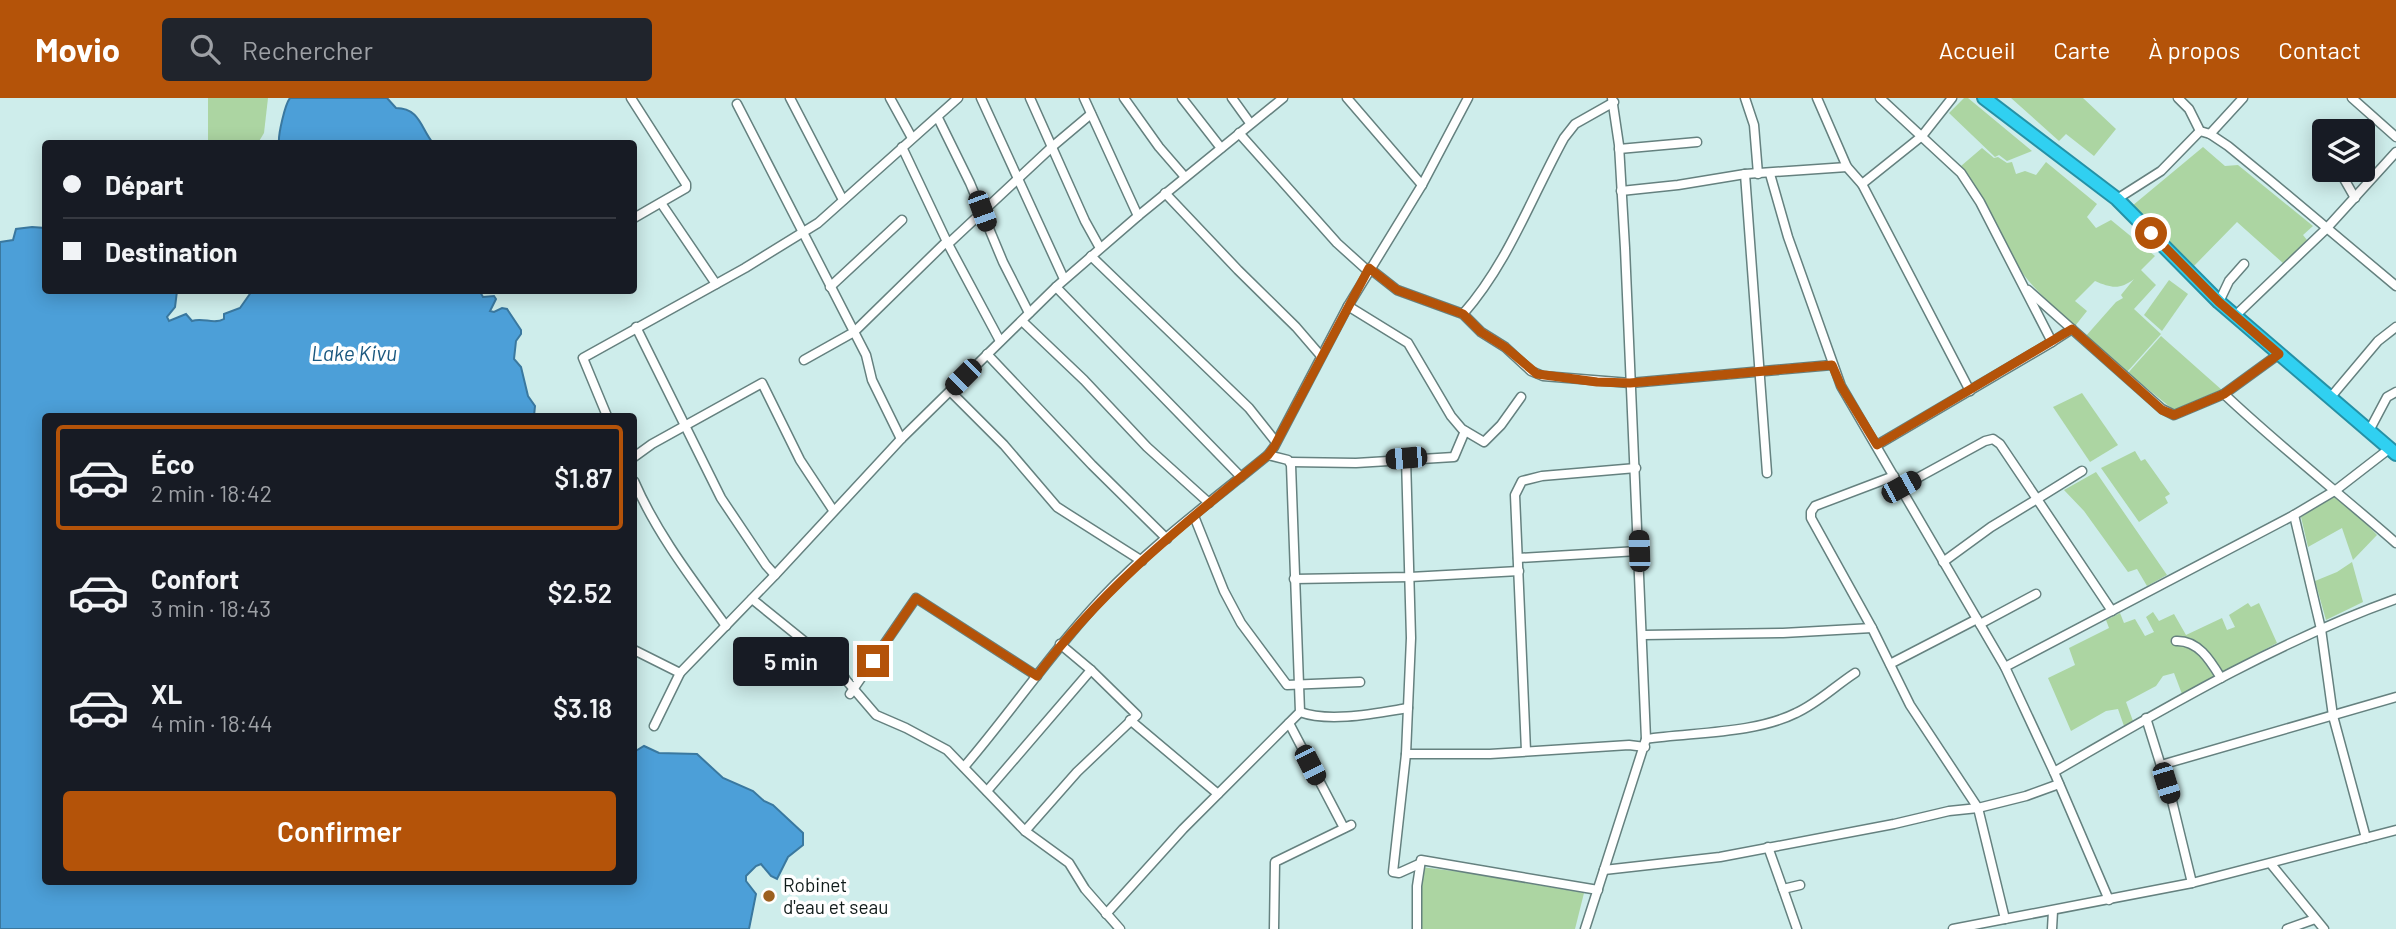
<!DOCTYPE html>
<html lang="fr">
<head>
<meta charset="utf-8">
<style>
  body { margin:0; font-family:Barlow,sans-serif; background:#20242c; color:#f1f3f6; height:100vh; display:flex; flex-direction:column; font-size:26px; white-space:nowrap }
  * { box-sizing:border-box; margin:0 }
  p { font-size:23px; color:#9ea1a6 }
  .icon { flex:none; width:38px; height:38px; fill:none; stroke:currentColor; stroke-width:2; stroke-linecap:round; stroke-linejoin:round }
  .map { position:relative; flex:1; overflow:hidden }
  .side { position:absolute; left:42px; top:315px; width:595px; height:472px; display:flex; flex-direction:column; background:#171b24; border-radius:7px; box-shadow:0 4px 18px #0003 }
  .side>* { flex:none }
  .top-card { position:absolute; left:42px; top:42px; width:595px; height:154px; border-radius:7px; box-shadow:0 4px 18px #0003; display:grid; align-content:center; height:154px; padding:0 21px; background:#171b24 }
  .tools { position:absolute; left:2312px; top:21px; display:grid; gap:14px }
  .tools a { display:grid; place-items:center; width:63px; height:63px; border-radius:7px; background:#171b24; box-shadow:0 4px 18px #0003; font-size:35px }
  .end { position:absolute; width:32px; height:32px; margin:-16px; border:9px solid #b45309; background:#fff; box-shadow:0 0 0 4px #fff }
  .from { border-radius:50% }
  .bubble { position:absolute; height:49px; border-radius:7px; background:#171b24; box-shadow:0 4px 18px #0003; font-size:23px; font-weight:600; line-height:49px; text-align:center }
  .car { position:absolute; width:21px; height:42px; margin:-21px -10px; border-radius:9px; box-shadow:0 0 5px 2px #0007; background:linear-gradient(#222 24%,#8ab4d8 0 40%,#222 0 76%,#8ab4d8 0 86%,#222 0) }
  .top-card b { display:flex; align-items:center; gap:24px; height:66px; font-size:26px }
  .top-card b+b { border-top:2px solid #363941 }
  .top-card i { width:18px; height:18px; background:#f1f3f6 }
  ul { padding:12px 0 0; list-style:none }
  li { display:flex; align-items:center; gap:21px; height:105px; margin:0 14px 10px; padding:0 7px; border:4px solid transparent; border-radius:7px }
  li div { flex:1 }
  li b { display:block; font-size:26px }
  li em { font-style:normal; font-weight:600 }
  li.selected { border-color:#b45309 }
  li>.icon { width:63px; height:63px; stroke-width:1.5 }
  .action { display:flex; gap:14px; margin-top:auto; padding:14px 21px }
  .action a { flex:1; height:80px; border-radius:7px; background:#b45309; color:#fff; font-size:28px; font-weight:600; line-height:80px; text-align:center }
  header { display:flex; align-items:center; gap:42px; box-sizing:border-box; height:98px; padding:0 35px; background:#b45309; color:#fff }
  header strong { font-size:33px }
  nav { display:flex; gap:38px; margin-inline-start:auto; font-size:24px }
  .search { width:490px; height:63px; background:#20242c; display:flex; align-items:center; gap:18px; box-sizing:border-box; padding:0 24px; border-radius:7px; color:#9ea1a6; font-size:26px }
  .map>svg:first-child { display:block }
  .green { fill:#acd5a2 }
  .water { fill:#4c9fd8; stroke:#3a789f; stroke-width:2 }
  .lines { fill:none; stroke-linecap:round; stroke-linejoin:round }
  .minor-casing { stroke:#65817f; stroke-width:11 }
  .highway-casing { stroke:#2591a6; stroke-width:16 }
  .minor { stroke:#fff; stroke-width:8 }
  .highway { stroke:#30d0f1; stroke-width:12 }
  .route { stroke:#b45309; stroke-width:9 }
  .poi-dot { fill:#9c6121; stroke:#fff; stroke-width:2.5 }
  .labels { text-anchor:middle; stroke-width:7; stroke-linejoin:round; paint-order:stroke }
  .poi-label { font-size:19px; fill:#111c1b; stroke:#fff; text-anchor:start }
  .water-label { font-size:21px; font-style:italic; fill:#1b587f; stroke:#fff }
</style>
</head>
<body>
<header>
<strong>Movio</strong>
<div class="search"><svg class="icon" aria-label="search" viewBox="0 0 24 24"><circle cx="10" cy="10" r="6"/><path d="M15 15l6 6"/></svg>Rechercher</div>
<nav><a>Accueil</a><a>Carte</a><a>À propos</a><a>Contact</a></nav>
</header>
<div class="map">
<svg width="2396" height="831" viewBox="0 0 2396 831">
  <rect width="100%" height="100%" fill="#ceedeb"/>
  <g class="green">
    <polygon points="208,0 268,0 264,35 258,45 208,45"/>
    <polygon points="1964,0 1968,0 2032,53 2007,63 1999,57 1995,59 1949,15"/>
    <polygon points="2011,0 2083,0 2116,31 2094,58 2066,36 2059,43"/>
    <polygon points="2203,49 2225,68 2238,67 2313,128 2303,137 2307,142 2284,166 2237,124 2193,169 2126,113"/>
    <path d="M1982,50L1994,60L1998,59L2007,65L2012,64L2016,76L2025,73L2036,77L2046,64L2097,106L2087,119L2096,130L2111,122L2155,158L2141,172L2156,187L2134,211L2161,236L2127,274L2085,239L2116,204L2123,200L2121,197L2134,181C2120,192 2111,190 2095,183L2075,203L2087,213L2075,228C2054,209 2030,189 2015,164C1996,132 1983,99 1961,68Z"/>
    <polygon points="2169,182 2188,196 2162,233 2144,217"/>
    <polygon points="2161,238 2223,293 2175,313 2128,275"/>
    <polygon points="2082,295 2118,347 2090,364 2053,309"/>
    <polygon points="2135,353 2141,363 2145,361 2170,396 2165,399 2168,405 2139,424 2101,370"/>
    <polygon points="2096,374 2167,477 2147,488 2137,471 2128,474 2084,413 2064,392"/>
    <polygon points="2338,396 2377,437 2353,462 2342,430 2308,449 2301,419"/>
    <polygon points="2352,464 2363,504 2326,522 2315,483 2337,474"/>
    <polygon points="2248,505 2251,509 2259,505 2277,545 2182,596 2174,575 2163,578 2156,588 2126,604 2133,623 2124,628 2118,611 2106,613 2071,633 2048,580 2075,567 2069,550 2109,530 2106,522 2120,515 2124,525 2135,521 2145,538 2154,534 2146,519 2153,514 2159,523 2174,516 2186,537 2222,520 2227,532 2235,529 2229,517"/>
    <polygon points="1421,769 1469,775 1584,795 1575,831 1422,831"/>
  </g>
  <g class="water">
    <path d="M290,0H387L396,10C420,10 421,31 433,45H279C278,37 285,6 290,0Z"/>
    <path d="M32,129L45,130L46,192L177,193L175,209L167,219L169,223L186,216L192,223C203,219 214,227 224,221V216L240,210L252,193L479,192L483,199L494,198L496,201L490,213L494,214L502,210L507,211L521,232V236L516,243L514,261L521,269L528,298L535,308L534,318H46V784H634V654L644,648L659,655L697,656L723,680L753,693L764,703L773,707L803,735V747L788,759L777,781L771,778L761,766L756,768L746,778V783L756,796L749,831H0V144L13,142L16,131Z"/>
  </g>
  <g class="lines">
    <g class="minor-casing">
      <g id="minor">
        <polyline points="631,0 686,86 686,90 634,120"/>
        <polyline points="790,0 843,102"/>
        <polyline points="890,0 912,40"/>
        <polyline points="981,0 1064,181"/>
        <polyline points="1030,0 1085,123 1100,150"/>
        <polyline points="1084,0 1138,118"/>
        <polyline points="1124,0 1159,49 1185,79"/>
        <polyline points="1182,0 1221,50"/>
        <polyline points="1232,0 1250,25"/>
        <polyline points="1347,0 1422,87"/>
        <polyline points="1745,0 1754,27 1758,76"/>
        <polyline points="1817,0 1847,69 1862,86 1970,293"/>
        <polyline points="2178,0 2189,11 2200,33 2210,36 2228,48 2272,84 2396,188"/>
        <polyline points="2352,0 2396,39"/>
        <polyline points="737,6 866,257 872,282 901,341"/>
        <polyline points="938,20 970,85 1003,164 1029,215"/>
        <polyline points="1239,35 1337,145 1368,173"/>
        <polyline points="2210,36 2243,0"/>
        <polyline points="902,49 948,146 1053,48 1091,16"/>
        <polyline points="1619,51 1697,44"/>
        <polyline points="2339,72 2355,100"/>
        <polyline points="1745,76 1767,375"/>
        <polyline points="1770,76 1788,139 1841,288 2005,569 2054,674 2109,802"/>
        <polyline points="1862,86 1922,38 1952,0"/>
        <polyline points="1621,93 1678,87 1745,76 1847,69"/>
        <polyline points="1165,95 1238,172 1296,229 1321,258"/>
        <polyline points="2117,101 2161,73 2200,33"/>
        <polyline points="661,105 716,186"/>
        <polyline points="1091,158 1249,310 1276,344"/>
        <polyline points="1369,170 1397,192 1463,216 1481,234 1505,249 1531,273 1543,278 1630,285 1832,267"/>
        <polyline points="830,189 902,122"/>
        <polyline points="1056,189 1241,379"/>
        <polyline points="2028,192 2162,311 2174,317 2224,296 2279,256"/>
        <polyline points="2219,204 2229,183 2244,166"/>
        <polyline points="1348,208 1408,245 1451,318 1462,331 1484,344 1501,327 1521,299"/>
        <path d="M1463,216C1508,165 1531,100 1564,40L1575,26L1614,4"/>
        <polyline points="2235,218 2326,131 2396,54"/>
        <polyline points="1022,223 1084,282 1147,349 1209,405"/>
        <polyline points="636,229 721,400 766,467 775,477"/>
        <polyline points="2052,244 2072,231"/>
        <polyline points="987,256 1092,367 1167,441"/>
        <polyline points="804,262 854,234 944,146 948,146 1000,243"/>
        <polyline points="950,293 1004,347 1057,409 1142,463"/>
        <path d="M2224,296C2279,348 2339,395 2396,445"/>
        <polyline points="2330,300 2378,243 2396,229"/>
        <polyline points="607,318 583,260 745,170 818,125 958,0"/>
        <polyline points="2369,333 2387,299 2396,294"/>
        <polyline points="1877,347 2052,244 1980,104 1961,75 1880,0"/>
        <polyline points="634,359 652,346 762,285 800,362 833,412"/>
        <polyline points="1406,360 1411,540 1406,656 1490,656 1629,647 1645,649"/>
        <polyline points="1291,364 1356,365 1454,359 1465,333"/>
        <polyline points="1894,378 1815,408 1811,414 1811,420 1872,530 1910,607 1978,710 2005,821"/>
        <path d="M634,383C657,436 692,481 726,528"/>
        <polyline points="1901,389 1985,343 1993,341 2000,346 2037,401 2082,373"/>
        <polyline points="2294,417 2321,531 2333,618 2366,740"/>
        <polyline points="1194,418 1224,493 1241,525 1287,587 1360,584"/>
        <polyline points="1518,460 1638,453"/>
        <polyline points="1943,464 1991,429 2037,401 2112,513"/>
        <polyline points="1294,481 1410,479 1519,473"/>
        <polyline points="752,501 814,551 834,563 846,582 876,617 906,630 947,652 1025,733 1069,765 1085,791 1120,831"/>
        <polyline points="1980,526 2036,496"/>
        <polyline points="1643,537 1783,535 1872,530"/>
        <path d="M2176,543C2198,542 2210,562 2221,580"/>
        <polyline points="634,552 680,575"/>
        <polyline points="1890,566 1977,521"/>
        <polyline points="2005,569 2294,417 2336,392 2389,351"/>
        <polyline points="850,596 916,500 1037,578"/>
        <path d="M1300,614C1330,625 1377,615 1408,610"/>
        <polyline points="2146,620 2172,703 2192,785"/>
        <polyline points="1130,622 1218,696"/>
        <polyline points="1289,625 1344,730"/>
        <polyline points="654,628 680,575 775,477 901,341 1056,189 1138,118 1283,0"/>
        <path d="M1646,641C1693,634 1754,636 1796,615C1818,605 1835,588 1855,575"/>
        <polyline points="1526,653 1515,397 1522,383 1542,378 1636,370"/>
        <polyline points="1406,656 1393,774 1399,775 1419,766"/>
        <polyline points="2161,667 2396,599"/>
        <path d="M964,669C1012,613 1052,553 1102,500C1152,447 1212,403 1268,357L1274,349L1348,208L1422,87L1468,0"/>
        <path d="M2054,674C2165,610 2276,544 2396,501"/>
        <polyline points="987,693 1091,572"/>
        <polyline points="1025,733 1077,674 1137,617 1091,572 1060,546"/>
        <polyline points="1768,749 1783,791"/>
        <polyline points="2271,766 2324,831"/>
        <polyline points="1604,772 1720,759 1894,726 1949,713 1978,710 2026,698 2059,686"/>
        <polyline points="1106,816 1183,731 1300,614 1291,367 1288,362 1268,357"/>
        <polyline points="1274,831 1275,764 1351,727"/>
        <polyline points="1417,831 1417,788 1421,762 1598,792"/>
        <polyline points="1585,831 1646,641 1625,150 1619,47 1612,0"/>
        <polyline points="1797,831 1783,791 1800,787"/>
        <polyline points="1953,831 2192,785 2396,732"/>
        <polyline points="2052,831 2053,813"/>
        <polyline points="2287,831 2315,821"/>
      </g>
    </g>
    <g class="highway-casing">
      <polyline id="highway" points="1984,0 2117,101 2219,204 2396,356"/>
    </g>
    <use href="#minor" class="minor"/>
    <use href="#highway" class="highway"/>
  </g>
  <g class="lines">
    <path class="route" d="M873,563L916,500L1037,578C1101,491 1185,425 1268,357L1274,349L1369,170L1397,192L1463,216L1481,234L1505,249L1537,276L1597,284L1630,285L1832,267L1841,288L1877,347L2072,231L2162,312L2174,317L2224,296L2279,256L2219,204L2151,135"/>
  </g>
  <circle class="poi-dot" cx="769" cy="798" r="7"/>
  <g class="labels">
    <g class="poi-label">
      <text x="783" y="794">Robinet<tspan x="783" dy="22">d'eau et seau</tspan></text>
    </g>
    <g class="water-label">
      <text x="354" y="263">Lake Kivu</text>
    </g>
  </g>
</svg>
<div class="tools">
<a><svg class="icon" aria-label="layers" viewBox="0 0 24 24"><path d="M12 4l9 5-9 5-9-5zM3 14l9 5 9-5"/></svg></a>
</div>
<i class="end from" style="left:2151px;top:135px"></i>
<i class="end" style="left:873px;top:563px"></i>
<div class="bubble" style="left:733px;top:539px;width:116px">5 min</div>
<i class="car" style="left:982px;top:113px;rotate:160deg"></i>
<i class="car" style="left:963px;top:279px;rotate:225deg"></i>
<i class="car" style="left:1406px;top:360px;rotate:265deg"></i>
<i class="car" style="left:1901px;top:389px;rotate:61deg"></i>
<i class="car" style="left:1639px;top:453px;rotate:358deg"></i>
<i class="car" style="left:1310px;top:667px;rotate:153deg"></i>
<i class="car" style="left:2166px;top:685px;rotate:163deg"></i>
<div class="top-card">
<b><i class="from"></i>Départ</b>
<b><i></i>Destination</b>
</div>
<section class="side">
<ul>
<li class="selected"><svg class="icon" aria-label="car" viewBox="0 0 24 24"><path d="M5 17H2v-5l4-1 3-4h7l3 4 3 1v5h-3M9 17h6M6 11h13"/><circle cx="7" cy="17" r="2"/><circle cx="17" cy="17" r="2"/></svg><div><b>Éco</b><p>2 min · 18:42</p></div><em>$1.87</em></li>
<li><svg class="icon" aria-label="car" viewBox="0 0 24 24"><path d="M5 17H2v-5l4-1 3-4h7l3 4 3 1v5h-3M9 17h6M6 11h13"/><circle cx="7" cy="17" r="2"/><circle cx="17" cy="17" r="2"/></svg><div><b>Confort</b><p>3 min · 18:43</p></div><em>$2.52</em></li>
<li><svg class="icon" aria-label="car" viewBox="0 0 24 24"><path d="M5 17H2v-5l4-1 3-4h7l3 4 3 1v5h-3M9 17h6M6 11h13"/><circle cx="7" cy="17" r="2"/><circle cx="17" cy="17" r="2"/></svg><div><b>XL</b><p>4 min · 18:44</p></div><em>$3.18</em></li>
</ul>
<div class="action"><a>Confirmer</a></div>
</section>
</div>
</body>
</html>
